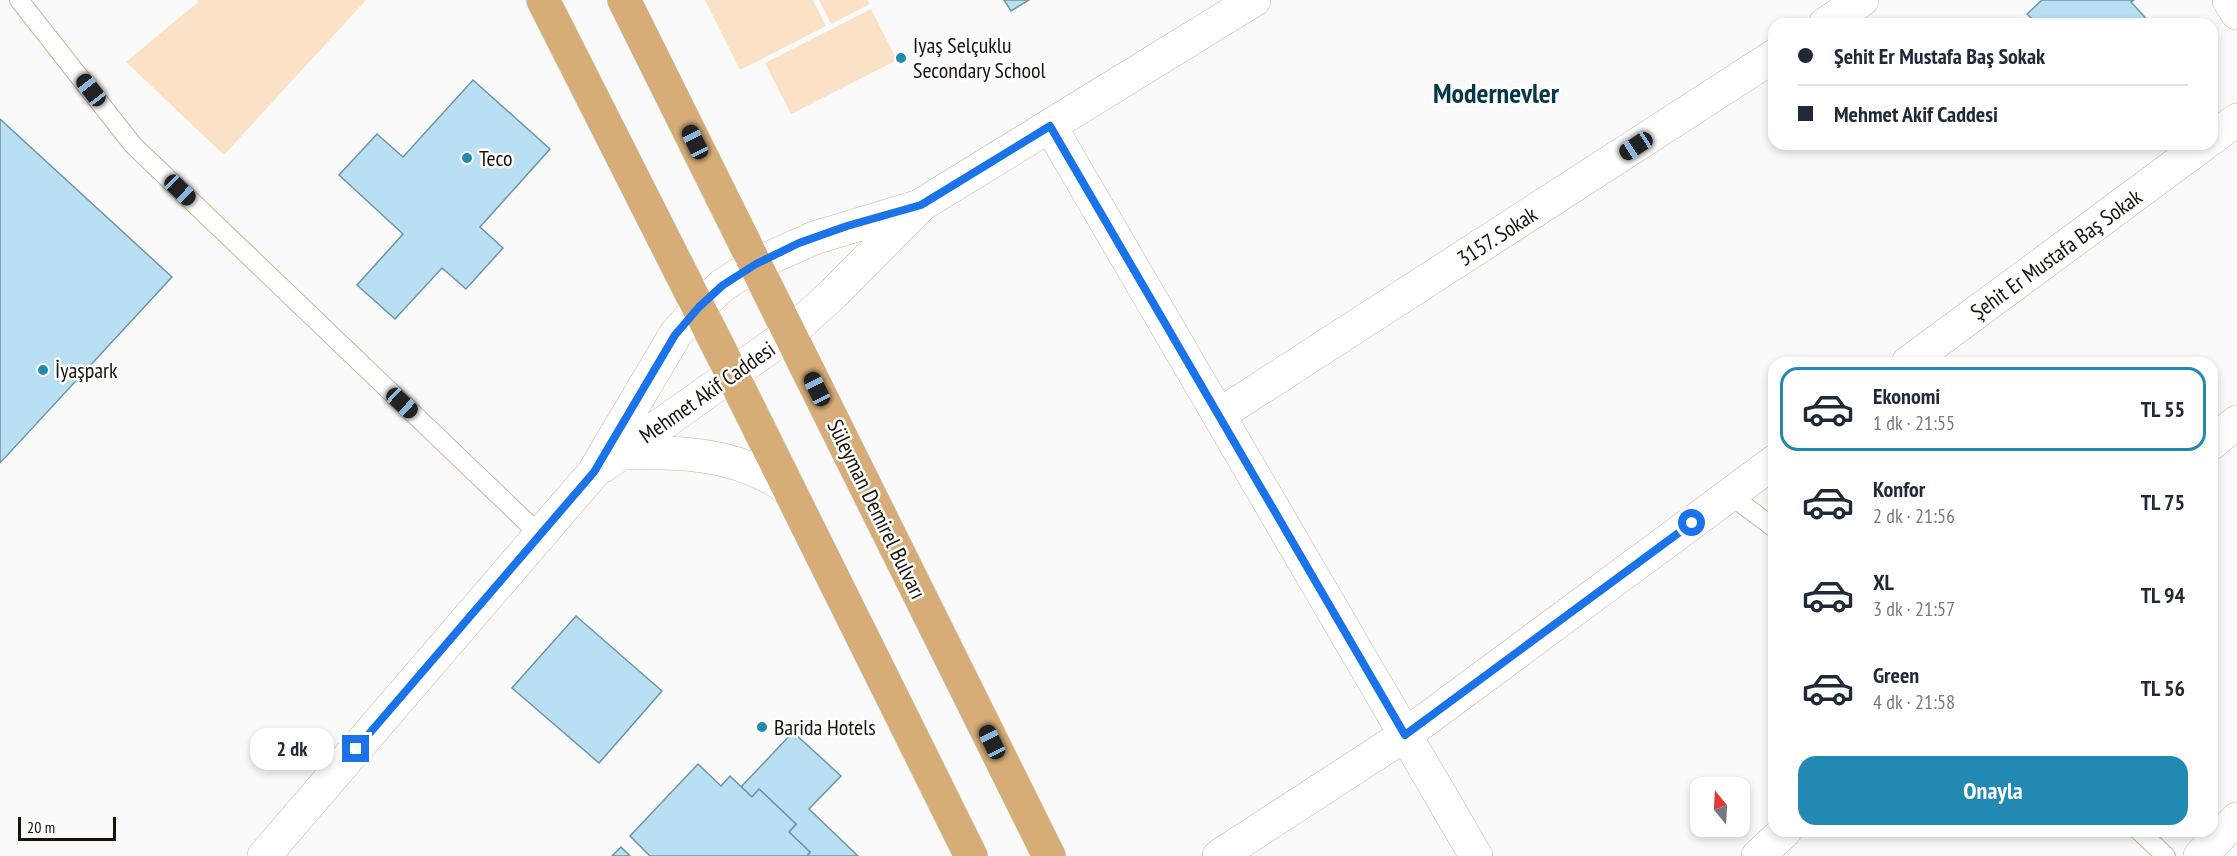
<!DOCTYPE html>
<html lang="tr">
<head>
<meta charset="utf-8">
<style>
  body { margin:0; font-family:"PT Sans Narrow",sans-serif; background:#f2f2f3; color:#1f2937; height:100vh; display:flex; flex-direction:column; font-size:22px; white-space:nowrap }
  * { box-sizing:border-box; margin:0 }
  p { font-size:20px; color:#747a83 }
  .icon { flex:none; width:33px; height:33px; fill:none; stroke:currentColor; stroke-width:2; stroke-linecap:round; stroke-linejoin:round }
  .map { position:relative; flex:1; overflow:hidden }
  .drawer { position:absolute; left:1768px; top:357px; width:450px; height:480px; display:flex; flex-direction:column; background:#fff; border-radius:18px; box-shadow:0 3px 9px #0003 }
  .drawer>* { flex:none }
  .banner { position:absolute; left:1768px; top:18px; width:450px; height:132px; border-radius:18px; box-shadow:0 3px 9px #0003; display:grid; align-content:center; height:132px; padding:0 30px; background:#fff }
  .needle { width:39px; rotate:342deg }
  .tools { position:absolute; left:1690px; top:777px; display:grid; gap:12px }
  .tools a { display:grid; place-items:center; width:60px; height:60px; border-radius:12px; background:#fff; box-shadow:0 3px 9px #0003; font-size:30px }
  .scale { position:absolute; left:18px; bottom:15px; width:98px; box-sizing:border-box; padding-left:6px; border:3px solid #1a1107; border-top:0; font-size:16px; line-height:21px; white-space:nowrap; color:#1a1107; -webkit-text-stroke:4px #fff; paint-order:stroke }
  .end { position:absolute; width:27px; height:27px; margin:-14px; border:8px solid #1a73e8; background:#fff; box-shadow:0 0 0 3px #fff }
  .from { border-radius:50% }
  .bubble { position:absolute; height:42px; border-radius:18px; background:#fff; box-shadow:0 3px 9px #0003; font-size:20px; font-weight:700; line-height:42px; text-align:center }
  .car { position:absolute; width:18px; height:36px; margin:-18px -9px; border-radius:8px; box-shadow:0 0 4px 2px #0007; background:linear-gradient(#222 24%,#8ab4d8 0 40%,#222 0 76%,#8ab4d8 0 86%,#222 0) }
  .banner b { display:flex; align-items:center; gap:21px; height:57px; font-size:22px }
  .banner b+b { border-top:2px solid #e0e1e3 }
  .banner i { width:15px; height:15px; background:#1f2937 }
  ul { padding:10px 0 0; list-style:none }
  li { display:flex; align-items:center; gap:18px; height:84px; margin:0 12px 9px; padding:0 18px; border:3px solid transparent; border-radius:18px }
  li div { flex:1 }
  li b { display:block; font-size:22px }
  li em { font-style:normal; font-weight:700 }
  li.on { border-color:#228ab2 }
  li>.icon { width:54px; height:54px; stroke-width:1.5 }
  .primary-button { display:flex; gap:12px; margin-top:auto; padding:12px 30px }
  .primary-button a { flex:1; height:69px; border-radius:18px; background:#228ab2; color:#fff; font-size:24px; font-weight:700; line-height:69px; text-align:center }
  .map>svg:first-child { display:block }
  .green { fill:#fbe1c5 }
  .building { fill:#b8dff2; stroke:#6f94a6; stroke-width:1.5 }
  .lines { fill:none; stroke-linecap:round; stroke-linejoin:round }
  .service-casing { stroke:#ceb498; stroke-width:20 }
  .minor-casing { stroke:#ceb498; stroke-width:34 }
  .tertiary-casing { stroke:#ceb498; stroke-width:34 }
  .primary-casing { stroke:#d6d4d2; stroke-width:34 }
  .service { stroke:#fff; stroke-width:18 }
  .minor { stroke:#fff; stroke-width:33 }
  .tertiary { stroke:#fff; stroke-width:33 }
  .primary { stroke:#d6ad76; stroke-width:33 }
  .route { stroke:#1a73e8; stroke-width:8 }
  .poi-dot { fill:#228ab2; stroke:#fff; stroke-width:2 }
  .labels { text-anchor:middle; stroke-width:5; stroke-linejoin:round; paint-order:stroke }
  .poi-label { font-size:22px; fill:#1a1107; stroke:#fff; text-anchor:start }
  .street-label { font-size:22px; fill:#1a1107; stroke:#fff }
  .district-label { font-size:28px; font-weight:bold; fill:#04374a; stroke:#fff }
</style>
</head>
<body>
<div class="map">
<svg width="2237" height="856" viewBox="0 0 2237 856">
  <rect width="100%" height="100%" fill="#fafafa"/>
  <g class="green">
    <polygon points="197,0 366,0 224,155 126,62 198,2"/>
    <polygon points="705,0 813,0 826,26 740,70"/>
    <polygon points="819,0 867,0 870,4 831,24"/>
    <polygon points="871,9 897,60 791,114 765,63"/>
  </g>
  <g class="building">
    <polygon points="1004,0 1029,0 1011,11"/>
    <polygon points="2042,0 2134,0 2131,2 2151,24 2037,24 2027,14"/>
    <polygon points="473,80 550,149 480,227 503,248 466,289 442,268 395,319 357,285 403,234 339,175 377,134 403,157"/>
    <polygon points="0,119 172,277 0,463"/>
    <polygon points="576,616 662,691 599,763 512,688"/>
    <polygon points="793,732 841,776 809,809 858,856 807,856 810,852 789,832 796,824 759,789 752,797 741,787"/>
    <polygon points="698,764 721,786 730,776 752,797 759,789 796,824 789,832 810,852 807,856 650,856 630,836"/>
    <polygon points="621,847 630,856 612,856"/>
  </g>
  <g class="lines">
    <g class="service-casing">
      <g id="service">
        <polyline points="19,0 133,145 540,535"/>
        <polyline points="1730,495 1774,528"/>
        <polyline points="2139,831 2166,856"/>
      </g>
    </g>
    <g class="minor-casing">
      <g id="minor">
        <polyline points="2229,0 2237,13"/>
        <polyline points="1825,24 1862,0"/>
        <polyline points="1050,126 1476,856"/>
        <polyline points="2212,138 2237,120"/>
        <polyline points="756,264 814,238 920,206"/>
        <polyline points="790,333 834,293 921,205 1254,0"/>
        <polyline points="1908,363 2204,144"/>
        <polyline points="1219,415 1774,56"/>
        <polyline points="2212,443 2237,422"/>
        <polyline points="1219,856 1405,735 1774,462"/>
        <polyline points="1758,856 1785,831"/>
        <polyline points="2200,856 2237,819"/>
      </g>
    </g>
    <g class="tertiary-casing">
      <g id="tertiary">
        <path d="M622,453C666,452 713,452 754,470C766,474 776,481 787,487"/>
        <polyline points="603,466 790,333"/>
        <polyline points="264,856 594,472 675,335 699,307 723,285 756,264"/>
      </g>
    </g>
    <g class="primary-casing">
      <g id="primary">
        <polyline points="543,0 724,358 971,856"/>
        <polyline points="624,0 1049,856"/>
      </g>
    </g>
    <use href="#service" class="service"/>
    <use href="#minor" class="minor"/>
    <use href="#tertiary" class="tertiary"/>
    <use href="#primary" class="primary"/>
  </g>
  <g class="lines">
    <polyline class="route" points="356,749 594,472 675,335 699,307 723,285 756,264 799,243 847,226 921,205 1050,126 1405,735 1692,523"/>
  </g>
  <g class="poi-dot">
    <circle cx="901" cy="58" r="6"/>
    <circle cx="467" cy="158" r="6"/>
    <circle cx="43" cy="370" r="6"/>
    <circle cx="762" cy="727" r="6"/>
  </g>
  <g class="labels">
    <g class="poi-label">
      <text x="913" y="53">Iyaş Selçuklu<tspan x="913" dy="25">Secondary School</tspan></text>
      <text x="479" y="166">Teco</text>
      <text x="55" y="378">İyaşpark</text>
      <text x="774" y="735">Barida Hotels</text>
    </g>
    <g class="street-label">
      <text transform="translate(1497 236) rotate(-33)" y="8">3157. Sokak</text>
      <text transform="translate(2056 254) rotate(-36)" y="8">Şehit Er Mustafa Baş Sokak</text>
      <text transform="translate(707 392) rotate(-35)" y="8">Mehmet Akif Caddesi</text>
      <text transform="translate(877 509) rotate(64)" y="8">Süleyman Demirel Bulvarı</text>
    </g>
    <g class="district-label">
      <text x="1496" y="103">Modernevler</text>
    </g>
  </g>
</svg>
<div class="tools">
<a><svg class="needle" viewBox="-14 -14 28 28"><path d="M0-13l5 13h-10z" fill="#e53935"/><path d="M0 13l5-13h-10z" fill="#747a83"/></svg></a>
</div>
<div class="scale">20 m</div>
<i class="end from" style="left:1692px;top:523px"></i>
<i class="end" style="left:356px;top:749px"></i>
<div class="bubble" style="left:250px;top:728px;width:84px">2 dk</div>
<i class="car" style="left:91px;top:90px;rotate:322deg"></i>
<i class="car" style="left:695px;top:142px;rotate:334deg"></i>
<i class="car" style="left:1636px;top:146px;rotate:237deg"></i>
<i class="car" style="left:180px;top:190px;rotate:134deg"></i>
<i class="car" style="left:817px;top:389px;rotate:334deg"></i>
<i class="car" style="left:402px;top:403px;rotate:133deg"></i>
<i class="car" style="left:992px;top:742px;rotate:334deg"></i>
<div class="banner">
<b><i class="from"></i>Şehit Er Mustafa Baş Sokak</b>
<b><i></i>Mehmet Akif Caddesi</b>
</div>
<section class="drawer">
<ul>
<li class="on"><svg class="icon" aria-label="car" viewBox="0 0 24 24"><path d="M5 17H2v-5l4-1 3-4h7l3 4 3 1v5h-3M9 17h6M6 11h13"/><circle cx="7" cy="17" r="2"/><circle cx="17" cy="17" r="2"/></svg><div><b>Ekonomi</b><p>1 dk · 21:55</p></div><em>TL 55</em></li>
<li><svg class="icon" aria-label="car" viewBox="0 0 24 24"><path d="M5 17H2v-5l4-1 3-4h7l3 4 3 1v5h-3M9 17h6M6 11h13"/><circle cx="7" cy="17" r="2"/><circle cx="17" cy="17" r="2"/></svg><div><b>Konfor</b><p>2 dk · 21:56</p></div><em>TL 75</em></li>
<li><svg class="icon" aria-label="car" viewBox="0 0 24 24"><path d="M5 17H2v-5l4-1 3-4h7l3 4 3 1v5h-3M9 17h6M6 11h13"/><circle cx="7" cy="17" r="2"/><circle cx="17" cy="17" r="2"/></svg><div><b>XL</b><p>3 dk · 21:57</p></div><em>TL 94</em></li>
<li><svg class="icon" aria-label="car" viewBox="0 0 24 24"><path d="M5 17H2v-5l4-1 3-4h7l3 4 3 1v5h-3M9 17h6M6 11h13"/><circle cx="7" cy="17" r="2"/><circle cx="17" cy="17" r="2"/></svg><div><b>Green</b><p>4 dk · 21:58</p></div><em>TL 56</em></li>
</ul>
<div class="primary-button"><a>Onayla</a></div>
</section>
</div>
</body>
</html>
